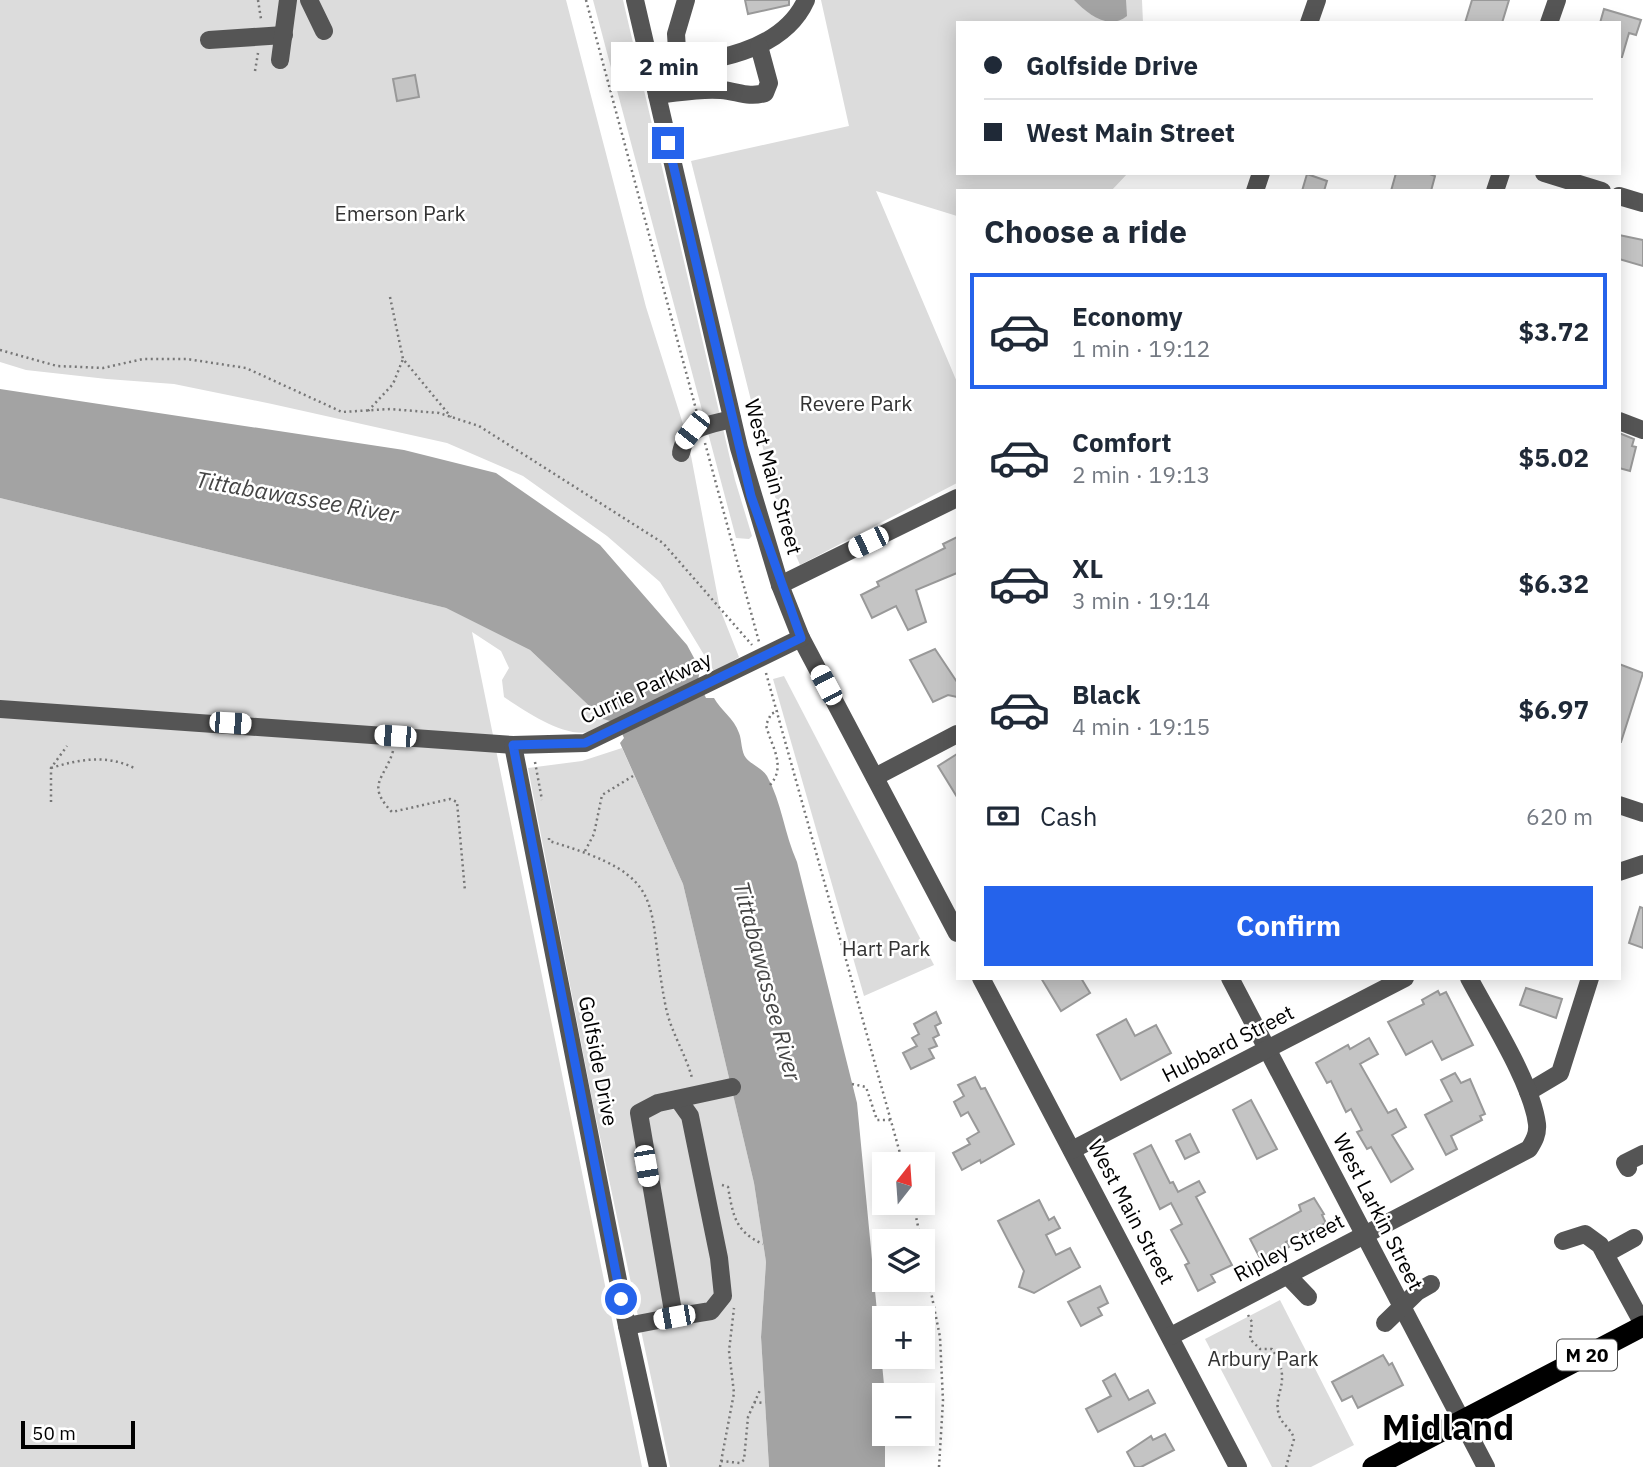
<!DOCTYPE html>
<html lang="en">
<head>
<meta charset="utf-8">
<style>
  body { margin:0; font-family:"IBM Plex Sans",sans-serif; background:#f2f2f3; color:#1f2937; height:100vh; display:flex; flex-direction:column; font-size:26px; white-space:nowrap }
  * { box-sizing:border-box; margin:0 }
  p { font-size:23px; color:#747a83 }
  .icon { flex:none; width:38px; height:38px; fill:none; stroke:currentColor; stroke-width:2; stroke-linecap:round; stroke-linejoin:round }
  .map { position:relative; flex:1; overflow:hidden }
  .drawer { position:absolute; left:956px; top:189px; width:665px; height:791px; display:flex; flex-direction:column; background:#fff; border-radius:0px; box-shadow:0 4px 18px #0003 }
  .drawer>* { flex:none }
  .banner { position:absolute; left:956px; top:21px; width:665px; height:154px; border-radius:0px; box-shadow:0 4px 18px #0003; display:grid; align-content:center; height:154px; padding:0 28px; background:#fff }
  .needle { width:46px; rotate:17deg }
  .tools { position:absolute; left:872px; top:1152px; display:grid; gap:14px }
  .tools a { display:grid; place-items:center; width:63px; height:63px; border-radius:0px; background:#fff; box-shadow:0 4px 18px #0003; font-size:35px }
  .scale { position:absolute; left:21px; bottom:18px; width:114px; box-sizing:border-box; padding-left:7px; border:4px solid #000; border-top:0; font-size:19px; line-height:24px; white-space:nowrap; color:#000; -webkit-text-stroke:5px #fff; paint-order:stroke }
  .end { position:absolute; width:32px; height:32px; margin:-16px; border:9px solid #2563eb; background:#fff; box-shadow:0 0 0 4px #fff }
  .from { border-radius:50% }
  .bubble { position:absolute; height:49px; border-radius:0px; background:#fff; box-shadow:0 4px 18px #0003; font-size:23px; font-weight:700; line-height:49px; text-align:center }
  .car { position:absolute; width:21px; height:42px; margin:-21px -10px; border-radius:9px; box-shadow:0 0 5px 2px #0007; background:linear-gradient(#fff 24%,#345 0 40%,#fff 0 76%,#345 0 86%,#fff 0) }
  .banner b { display:flex; align-items:center; gap:24px; height:66px; font-size:26px }
  .banner b+b { border-top:2px solid #e0e1e3 }
  .banner i { width:18px; height:18px; background:#1f2937 }
  ul { padding:0; list-style:none }
  li { display:flex; align-items:center; gap:21px; height:116px; margin:0 14px 10px; padding:0 14px; border:4px solid transparent; border-radius:0px }
  li div { flex:1 }
  li b { display:block; font-size:26px }
  li em { font-style:normal; font-weight:700 }
  li.active { border-color:#2563eb }
  li>.icon { width:63px; height:63px; stroke-width:1.5 }
  h2 { padding:0 28px; font-size:32px; line-height:84px }
  .pay { display:flex; align-items:center; gap:18px; height:77px; padding:0 28px; font-size:26px }
  .pay p { margin-inline-start:auto }
  .action { display:flex; gap:14px; margin-top:auto; padding:14px 28px }
  .action a { flex:1; height:80px; border-radius:0px; background:#2563eb; color:#fff; font-size:28px; font-weight:700; line-height:80px; text-align:center }
  .map>svg:first-child { display:block }
  .green { fill:#dcdcdc }
  .water { fill:#a3a3a3 }
  .building { fill:#c4c4c4; stroke:#999; stroke-width:2 }
  .lines { fill:none; stroke-linecap:round; stroke-linejoin:round }
  .path { stroke:#777; stroke-width:2.5; stroke-dasharray:2 3.5; stroke-linecap:butt }
  .minor { stroke:#555; stroke-width:18 }
  .highway { stroke:#000; stroke-width:21 }
  .route { stroke:#2563eb; stroke-width:9 }
  .labels { text-anchor:middle; stroke-width:5; stroke-linejoin:round; paint-order:stroke }
  .shield { fill:#fff; stroke:#4c4c4c; stroke-width:2 }
  .shield-label { font-size:19px; font-weight:bold; fill:#000 }
  .park-label { font-size:21px; fill:#333; stroke:#fff }
  .street-label { font-size:21px; fill:#000; stroke:#fff }
  .water-label { font-size:23px; font-style:italic; fill:#444; stroke:#fff }
  .town-label { font-size:35px; font-weight:bold; fill:#000; stroke:#fff }
</style>
</head>
<body>
<div class="map">
<svg width="1643" height="1467" viewBox="0 0 1643 1467">
  <rect width="100%" height="100%" fill="#fff"/>
  <g class="green">
    <polygon points="0,0 566,0 646,307 688,440 720,609 739,657 715,673 660,582 607,536 523,476 447,443 272,404 174,384 107,379 26,370 0,362"/>
    <polygon points="593,0 623,0 735,480 752,536 749,539 736,538"/>
    <polygon points="821,0 1142,0 1143,23 957,23 957,173 1128,173 1111,191 957,191 957,216 876,191 957,382 957,483 800,565 781,520 691,161 849,126"/>
    <path d="M0,498L446,608L530,650L603,719L613,721C607,724 600,729 593,731C567,740 525,711 504,697L502,680L509,668L501,651L472,632L642,1467H0Z"/>
    <polygon points="784,676 934,965 864,996 773,679"/>
    <polygon points="622,748 683,884 754,1183 766,1262 761,1337 769,1467 670,1467 593,1104 528,768 582,761"/>
    <polygon points="1280,1300 1354,1445 1311,1467 1272,1467 1205,1339"/>
  </g>
  <g class="water">
    <path d="M1074,0H1126L1127,16C1108,31 1088,14 1074,0Z"/>
    <path d="M0,389L404,450L496,473L600,545L687,645L700,669L698,681L706,698H714C721,711 734,718 739,733C742,740 741,752 746,758C752,765 762,768 767,776C782,803 784,833 797,862L857,1103L885,1395V1467H769L761,1337L766,1262L754,1183L683,884L620,743L624,738L617,723L603,719L530,650L446,608L0,498Z"/>
  </g>
  <g class="building">
    <polygon points="745,0 789,0 789,5 748,14"/>
    <polygon points="1472,0 1509,0 1502,23 1465,23"/>
    <polygon points="1604,9 1641,20 1636,35 1629,33 1622,57 1619,57 1619,23 1600,23"/>
    <polygon points="415,75 419,97 397,101 393,79"/>
    <polygon points="1396,173 1427,173 1435,176 1431,191 1391,191"/>
    <polygon points="1307,174 1327,181 1324,191 1302,191"/>
    <polygon points="1619,235 1643,240 1643,266 1619,259"/>
    <polygon points="1619,433 1634,439 1632,446 1636,447 1630,471 1619,468"/>
    <polygon points="957,537 957,573 916,590 926,622 908,630 896,606 872,618 861,595 879,586 877,582 945,548 943,544"/>
    <polygon points="935,649 957,682 957,697 948,695 933,702 910,660"/>
    <polygon points="1619,664 1643,673 1621,742 1619,742"/>
    <polygon points="957,754 957,797 938,766"/>
    <polygon points="1640,907 1643,908 1643,948 1629,943"/>
    <polygon points="1041,978 1081,978 1090,993 1061,1011"/>
    <polygon points="1526,988 1562,999 1556,1018 1520,1005"/>
    <polygon points="1438,991 1440,995 1446,992 1473,1045 1442,1060 1432,1041 1406,1055 1388,1022 1424,1004 1422,1000"/>
    <polygon points="936,1012 941,1023 935,1026 939,1035 933,1038 937,1046 929,1049 934,1058 911,1069 903,1053 917,1046 912,1038 919,1034 914,1024"/>
    <polygon points="1126,1019 1135,1036 1156,1025 1171,1053 1121,1080 1097,1035"/>
    <polygon points="1369,1038 1378,1054 1360,1064 1388,1113 1396,1109 1406,1127 1392,1135 1413,1169 1391,1182 1371,1147 1367,1149 1357,1132 1362,1130 1351,1109 1346,1112 1331,1081 1327,1083 1316,1063 1348,1045 1350,1049"/>
    <polygon points="1455,1073 1461,1083 1470,1079 1485,1114 1480,1116 1482,1120 1451,1136 1457,1149 1446,1155 1425,1115 1452,1101 1441,1080"/>
    <polygon points="975,1077 981,1089 985,1088 1014,1144 981,1163 980,1160 962,1170 953,1153 970,1144 967,1139 979,1132 968,1112 961,1116 954,1102 964,1096 958,1085"/>
    <polygon points="1251,1100 1277,1149 1257,1159 1233,1110"/>
    <polygon points="1190,1134 1199,1152 1185,1159 1176,1141"/>
    <polygon points="1151,1145 1170,1183 1173,1182 1178,1192 1199,1181 1205,1192 1196,1197 1232,1265 1211,1275 1215,1282 1198,1291 1185,1265 1189,1263 1171,1230 1182,1224 1171,1203 1160,1209 1134,1154"/>
    <polygon points="1314,1198 1324,1214 1322,1215 1326,1223 1286,1242 1289,1247 1262,1262 1250,1239 1301,1211 1299,1205"/>
    <polygon points="1039,1200 1049,1220 1054,1217 1060,1228 1046,1235 1056,1255 1070,1248 1080,1267 1034,1293 1019,1287 1024,1271 998,1221"/>
    <polygon points="1100,1286 1108,1303 1098,1308 1102,1315 1081,1326 1068,1302"/>
    <polygon points="1383,1355 1389,1365 1392,1363 1403,1385 1358,1408 1352,1396 1342,1401 1332,1382"/>
    <polygon points="1115,1374 1129,1400 1148,1390 1155,1403 1098,1432 1086,1409 1111,1396 1103,1381"/>
    <polygon points="1165,1434 1174,1450 1141,1467 1135,1467 1127,1452 1151,1436 1153,1440"/>
  </g>
  <g class="lines">
    <g class="path">
      <polyline points="258,0 261,19"/>
      <polyline points="586,0 697,413"/>
      <polyline points="255,71 258,53"/>
      <polyline points="390,297 403,359 451,417"/>
      <polyline points="0,350 57,366 103,368 143,359 187,359 246,368 342,412 390,409 439,413 479,426 663,543 752,645"/>
      <polyline points="368,411 393,384 403,359"/>
      <polyline points="705,443 759,642"/>
      <polyline points="766,673 903,1164"/>
      <path d="M393,751C385,779 365,784 392,812L450,799L457,802L465,891"/>
      <polyline points="535,762 542,800"/>
      <path d="M51,768C80,759 108,754 136,769"/>
      <path d="M770,785C787,766 771,746 766,725L771,714L778,711"/>
      <polyline points="51,802 51,768 67,746"/>
      <path d="M549,838V841C674,878 644,900 666,1008C671,1032 686,1055 692,1078"/>
      <polyline points="585,851 594,834 602,795 633,776"/>
      <polyline points="852,1084 866,1087 877,1120 891,1120"/>
      <path d="M722,1185L728,1187C733,1215 735,1232 763,1244"/>
      <polyline points="913,1202 921,1241"/>
      <polyline points="922,1247 940,1337 943,1401 939,1467"/>
      <path d="M1248,1315L1252,1322L1250,1339L1260,1349H1272C1294,1383 1272,1392 1279,1415C1282,1425 1292,1429 1294,1439L1286,1467"/>
      <polyline points="754,1402 763,1403"/>
      <polyline points="721,1461 740,1463 744,1460 748,1417 761,1388"/>
      <polyline points="720,1467 734,1393 729,1351 734,1308"/>
    </g>
    <g class="minor">
      <polyline points="309,0 324,31"/>
      <polyline points="635,0 739,448 780,585 801,638 957,933"/>
      <polyline points="1309,23 1317,0"/>
      <polyline points="1549,23 1557,0"/>
      <polyline points="209,40 284,35"/>
      <polyline points="280,60 288,0"/>
      <polyline points="678,65 676,34 686,0"/>
      <path d="M651,68C703,62 781,56 806,0"/>
      <path d="M657,95C678,93 699,88 721,90C737,91 748,98 765,93L769,83L759,46"/>
      <polyline points="1544,173 1602,191"/>
      <polyline points="1255,191 1261,173"/>
      <polyline points="1495,191 1501,173"/>
      <polyline points="1619,196 1643,203"/>
      <polyline points="1619,421 1643,430"/>
      <path d="M681,453C686,426 708,425 732,419"/>
      <polyline points="780,585 957,498"/>
      <polyline points="0,709 513,745 585,743 801,638"/>
      <polyline points="513,745 627,1326 658,1467"/>
      <polyline points="875,777 957,734"/>
      <polyline points="1619,805 1643,813"/>
      <polyline points="1619,872 1643,864"/>
      <polyline points="981,978 1238,1467"/>
      <polyline points="1230,978 1486,1467"/>
      <polyline points="1528,1092 1560,1073 1590,978"/>
      <polyline points="1072,1150 1405,978"/>
      <polyline points="1628,1168 1625,1163 1643,1154"/>
      <polyline points="1563,1241 1585,1234 1600,1245 1643,1324"/>
      <polyline points="1605,1254 1634,1238"/>
      <polyline points="1287,1275 1308,1297"/>
      <polyline points="674,1317 711,1311 723,1296 719,1258 690,1116 678,1099"/>
      <polyline points="1385,1323 1417,1292 1431,1284"/>
      <polyline points="627,1326 674,1317 639,1113 658,1103 732,1087"/>
      <path d="M1171,1336L1529,1149C1534,1141 1538,1134 1537,1124C1532,1083 1489,1016 1469,978"/>
    </g>
    <polyline class="highway" points="1373,1467 1643,1326"/>
  </g>
  <g class="lines">
    <polyline class="route" points="621,1299 513,745 585,743 801,638 751,496 668,143"/>
  </g>
  <g class="labels">
    <rect class="shield" x="1557" y="1339.5" width="60" height="31" rx="5"/>
    <g class="shield-label">
      <text x="1587" y="1362">M 20</text>
    </g>
    <g class="park-label">
      <text x="400" y="221">Emerson Park</text>
      <text x="856" y="411">Revere Park</text>
      <text x="886" y="956">Hart Park</text>
      <text x="1263" y="1366">Arbury Park</text>
    </g>
    <g class="street-label">
      <text transform="translate(773 477) rotate(74)" y="7">West Main Street</text>
      <text transform="translate(646 688) rotate(-25)" y="7">Currie Parkway</text>
      <text transform="translate(1228 1044) rotate(-27)" y="7">Hubbard Street</text>
      <text transform="translate(598 1061) rotate(79)" y="7">Golfside Drive</text>
      <text transform="translate(1131 1212) rotate(62)" y="7">West Main Street</text>
      <text transform="translate(1378 1212) rotate(63)" y="7">West Larkin Street</text>
      <text transform="translate(1289 1248) rotate(-28)" y="7">Ripley Street</text>
    </g>
    <g class="water-label">
      <text transform="translate(297 497) rotate(10)" y="8">Tittabawassee River</text>
      <text transform="translate(767 981) rotate(75)" y="8">Tittabawassee River</text>
    </g>
    <g class="town-label">
      <text x="1448" y="1440">Midland</text>
    </g>
  </g>
</svg>
<div class="tools">
<a><svg class="needle" viewBox="-14 -14 28 28"><path d="M0-13l5 13h-10z" fill="#e53935"/><path d="M0 13l5-13h-10z" fill="#747a83"/></svg></a>
<a><svg class="icon" aria-label="layers" viewBox="0 0 24 24"><path d="M12 4l9 5-9 5-9-5zM3 14l9 5 9-5"/></svg></a>
<a>+</a>
<a>−</a>
</div>
<div class="scale">50 m</div>
<i class="end from" style="left:621px;top:1299px"></i>
<i class="end" style="left:668px;top:143px"></i>
<div class="bubble" style="left:611px;top:42px;width:116px">2 min</div>
<i class="car" style="left:692px;top:430px;rotate:218deg"></i>
<i class="car" style="left:868px;top:542px;rotate:244deg"></i>
<i class="car" style="left:826px;top:685px;rotate:332deg"></i>
<i class="car" style="left:230px;top:723px;rotate:94deg"></i>
<i class="car" style="left:395px;top:736px;rotate:274deg"></i>
<i class="car" style="left:646px;top:1166px;rotate:170deg"></i>
<i class="car" style="left:674px;top:1317px;rotate:260deg"></i>
<div class="banner">
<b><i class="from"></i>Golfside Drive</b>
<b><i></i>West Main Street</b>
</div>
<section class="drawer">
<h2>Choose a ride</h2>
<ul>
<li class="active"><svg class="icon" aria-label="car" viewBox="0 0 24 24"><path d="M5 17H2v-5l4-1 3-4h7l3 4 3 1v5h-3M9 17h6M6 11h13"/><circle cx="7" cy="17" r="2"/><circle cx="17" cy="17" r="2"/></svg><div><b>Economy</b><p>1 min · 19:12</p></div><em>$3.72</em></li>
<li><svg class="icon" aria-label="car" viewBox="0 0 24 24"><path d="M5 17H2v-5l4-1 3-4h7l3 4 3 1v5h-3M9 17h6M6 11h13"/><circle cx="7" cy="17" r="2"/><circle cx="17" cy="17" r="2"/></svg><div><b>Comfort</b><p>2 min · 19:13</p></div><em>$5.02</em></li>
<li><svg class="icon" aria-label="car" viewBox="0 0 24 24"><path d="M5 17H2v-5l4-1 3-4h7l3 4 3 1v5h-3M9 17h6M6 11h13"/><circle cx="7" cy="17" r="2"/><circle cx="17" cy="17" r="2"/></svg><div><b>XL</b><p>3 min · 19:14</p></div><em>$6.32</em></li>
<li><svg class="icon" aria-label="car" viewBox="0 0 24 24"><path d="M5 17H2v-5l4-1 3-4h7l3 4 3 1v5h-3M9 17h6M6 11h13"/><circle cx="7" cy="17" r="2"/><circle cx="17" cy="17" r="2"/></svg><div><b>Black</b><p>4 min · 19:15</p></div><em>$6.97</em></li>
</ul>
<div class="pay"><svg class="icon" aria-label="cash" viewBox="0 0 24 24"><path d="M3 7h18v10H3z"/><circle cx="12" cy="12" r="2"/></svg>Cash<p>620 m</p></div>
<div class="action"><a>Confirm</a></div>
</section>
</div>
</body>
</html>
